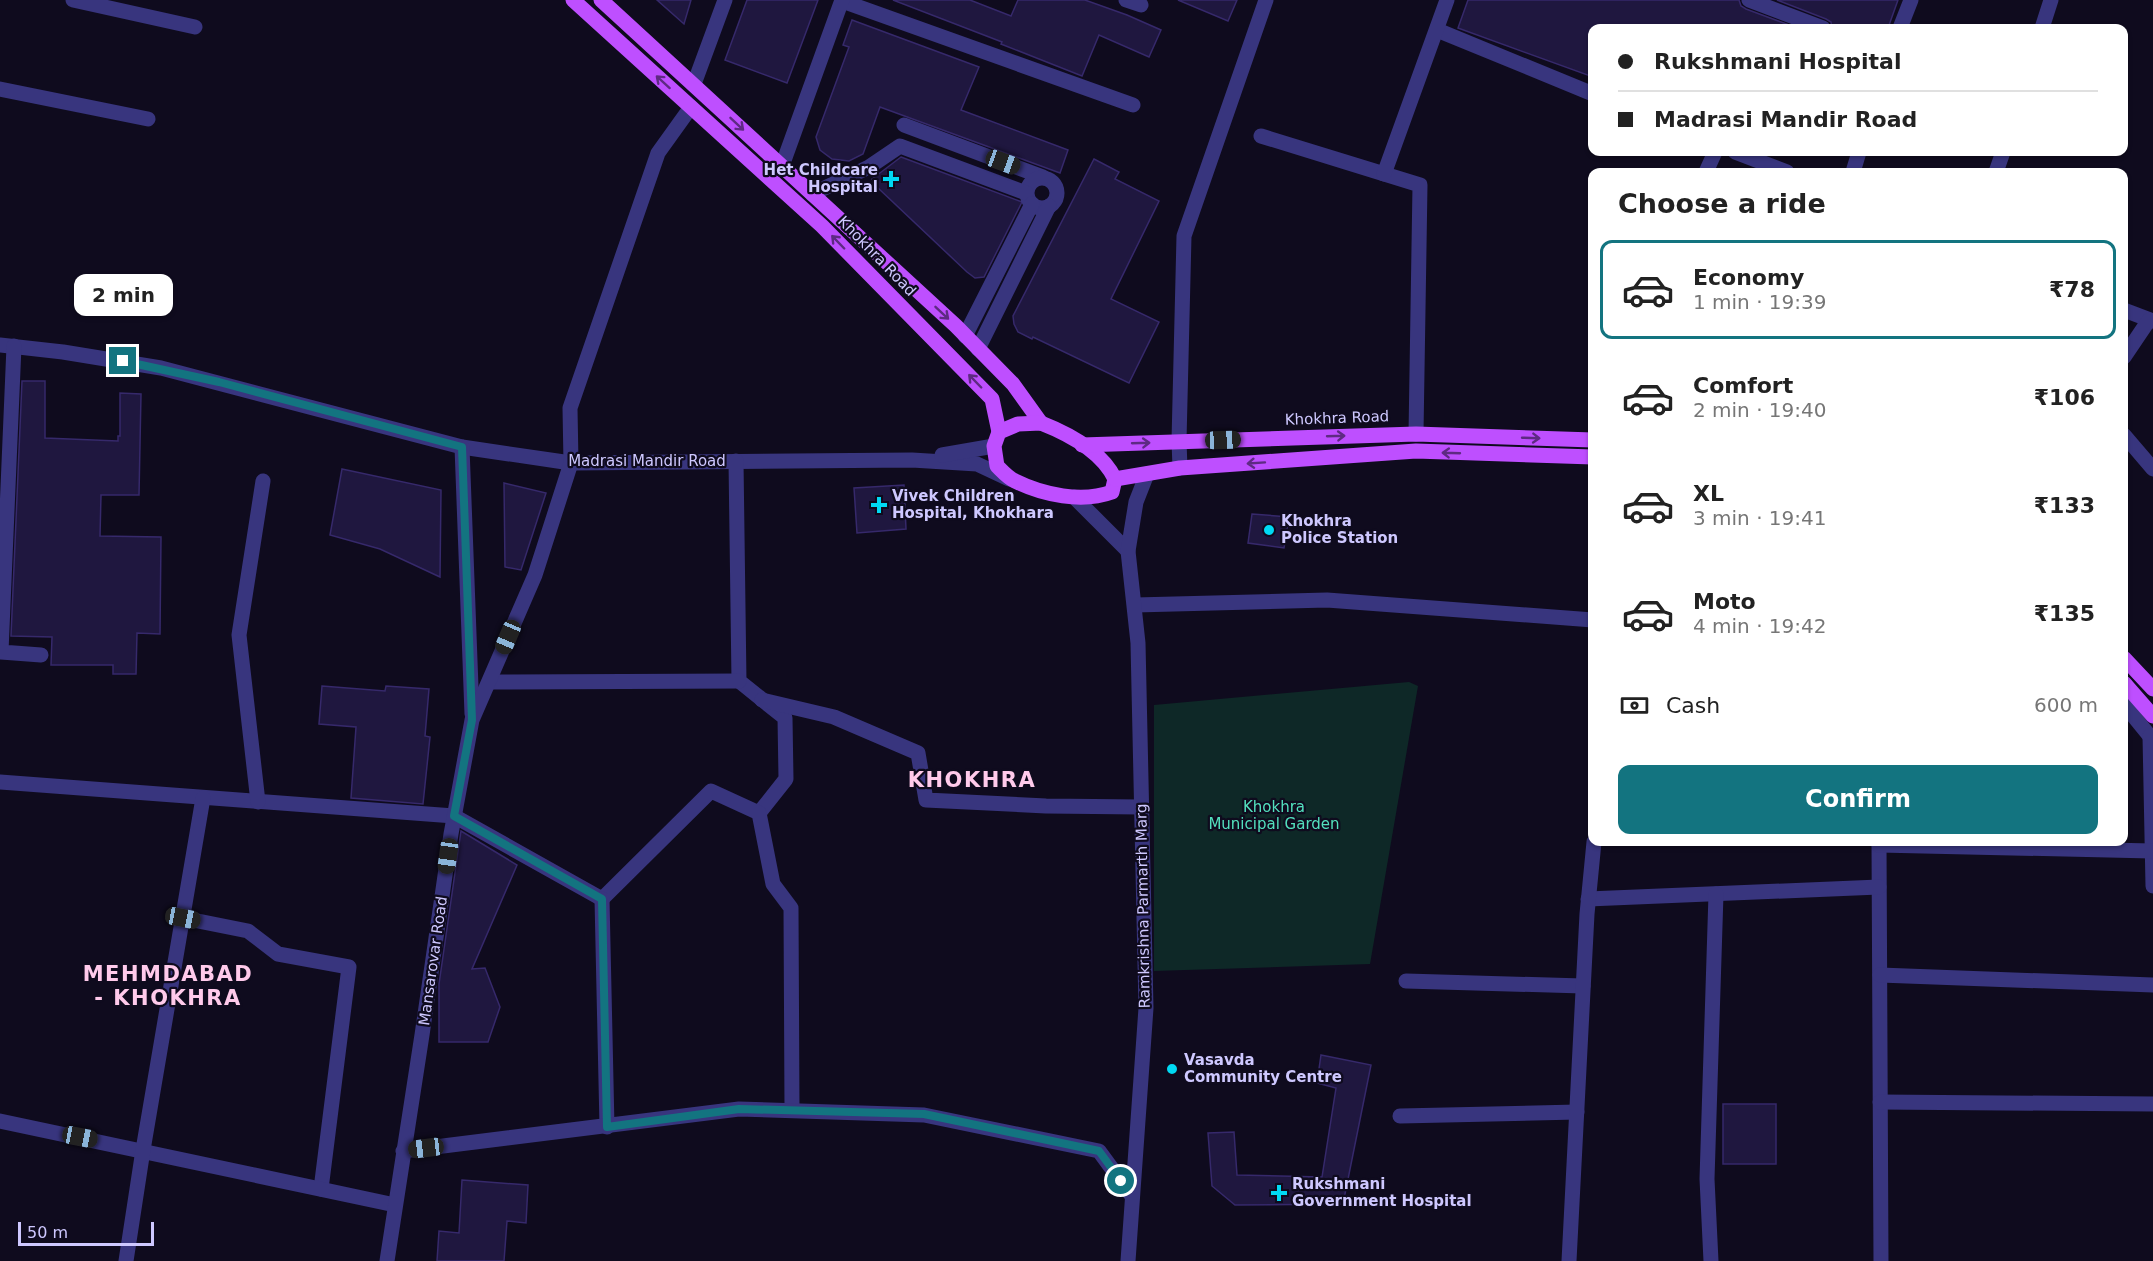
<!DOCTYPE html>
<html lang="en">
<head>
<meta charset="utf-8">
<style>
  body { margin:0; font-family:"DejaVu Sans",sans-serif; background:#f2f2f2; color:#222; height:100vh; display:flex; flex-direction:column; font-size:22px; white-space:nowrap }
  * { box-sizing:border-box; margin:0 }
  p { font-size:20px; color:#767676 }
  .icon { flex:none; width:33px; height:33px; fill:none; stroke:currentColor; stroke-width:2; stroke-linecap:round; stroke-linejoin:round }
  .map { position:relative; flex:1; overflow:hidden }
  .sheet { position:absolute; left:1588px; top:168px; width:540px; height:678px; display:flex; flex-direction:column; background:#fff; border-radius:12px; box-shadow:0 2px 4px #0004 }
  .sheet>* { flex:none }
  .banner { position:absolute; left:1588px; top:24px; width:540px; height:132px; border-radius:12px; box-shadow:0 2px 4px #0004; display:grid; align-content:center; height:132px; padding:0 30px; background:#fff }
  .scale { position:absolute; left:18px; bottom:15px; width:136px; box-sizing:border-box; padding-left:6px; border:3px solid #cec8ff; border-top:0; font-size:16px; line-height:21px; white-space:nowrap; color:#cec8ff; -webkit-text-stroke:4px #0f0b1e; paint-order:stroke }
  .end { position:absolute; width:27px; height:27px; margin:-14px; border:8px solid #137480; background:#fff; box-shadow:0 0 0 3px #fff }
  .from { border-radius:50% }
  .bubble { position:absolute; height:42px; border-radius:12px; background:#fff; box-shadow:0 2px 4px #0004; font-size:20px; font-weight:800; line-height:42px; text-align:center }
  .car { position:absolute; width:18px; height:36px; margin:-18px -9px; border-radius:8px; box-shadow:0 0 4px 2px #0007; background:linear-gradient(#222 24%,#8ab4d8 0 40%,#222 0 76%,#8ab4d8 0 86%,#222 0) }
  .banner b { display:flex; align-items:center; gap:21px; height:57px; font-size:22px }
  .banner b+b { border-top:2px solid #e0e0e0 }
  .banner i { width:15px; height:15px; background:#222 }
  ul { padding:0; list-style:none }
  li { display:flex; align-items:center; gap:18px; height:99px; margin:0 12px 9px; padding:0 18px; border:3px solid transparent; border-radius:12px }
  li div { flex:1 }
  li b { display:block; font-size:22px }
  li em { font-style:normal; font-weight:800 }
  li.active { border-color:#137480 }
  li>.icon { width:54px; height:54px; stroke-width:1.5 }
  h2 { padding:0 30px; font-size:27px; line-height:72px }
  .pay { display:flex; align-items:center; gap:15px; height:66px; padding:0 30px; font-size:22px }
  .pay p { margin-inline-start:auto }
  .button { display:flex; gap:12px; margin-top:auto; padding:12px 30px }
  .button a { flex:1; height:69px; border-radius:12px; background:#137480; color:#fff; font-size:24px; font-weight:800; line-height:69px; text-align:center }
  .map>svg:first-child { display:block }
  .green { fill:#0e2827 }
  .building { fill:#1f173f; stroke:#36296b; stroke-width:1.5 }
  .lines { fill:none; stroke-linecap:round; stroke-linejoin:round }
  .minor { stroke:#38357e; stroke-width:15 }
  .major { stroke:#be4fff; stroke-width:15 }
  .oneway { stroke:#5e2a83 }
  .route { stroke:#137480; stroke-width:8 }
  .poi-dot { fill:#00d9f3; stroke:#0f0b1e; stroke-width:2 }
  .labels { text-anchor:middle; stroke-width:4.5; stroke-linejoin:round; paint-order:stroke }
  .poi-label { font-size:15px; font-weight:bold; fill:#cec8ff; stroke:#0f0b1e; text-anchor:start }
  .street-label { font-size:15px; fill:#cec8ff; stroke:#0f0b1e }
  .park-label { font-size:15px; fill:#53e0be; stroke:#0f0b1e }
  .district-label { font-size:21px; font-weight:bold; letter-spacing:1.5px; fill:#ffcaeb; stroke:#0f0b1e }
</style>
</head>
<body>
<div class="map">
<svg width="2153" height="1261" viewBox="0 0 2153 1261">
  <rect width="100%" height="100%" fill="#0f0b1e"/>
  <polygon class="green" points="1409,682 1418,686 1370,964 1154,971 1154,705"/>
  <g class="building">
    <polygon points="657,0 691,0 684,24"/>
    <polygon points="747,0 818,0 787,83 725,60"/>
    <polygon points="893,0 970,0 1011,16 1018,0 1085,0 1127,15 1161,30 1149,57 1099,35 1082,76 1001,44 1002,42"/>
    <polygon points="1178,0 1237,0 1228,21"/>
    <polygon points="1468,0 1739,0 1741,6 1746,9 1797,28 1593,28 1593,77 1458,28"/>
    <polygon points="1777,0 1898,0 1888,28 1832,28 1831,22 1826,19"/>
    <polygon points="852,20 979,67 961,110 1068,150 1060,173 880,107 863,154 849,161 832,159 820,150 816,137 849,47 843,45"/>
    <polygon points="901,157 1022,202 984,277 975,278 967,272 877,187 878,182 872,179"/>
    <polygon points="1094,159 1119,172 1115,179 1159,201 1111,299 1159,322 1129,383 1033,337 1032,339 1018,332 1014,324 1013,316"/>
    <polygon points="22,381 45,381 45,438 118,441 118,436 120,436 120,393 141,394 139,495 101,495 100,536 161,537 160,634 137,633 136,674 113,674 113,665 51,665 52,637 11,636"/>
    <polygon points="342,469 441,490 440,577 380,549 330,535"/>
    <polygon points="504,483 546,493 521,570 505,567"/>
    <polygon points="904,485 906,529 857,533 854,488"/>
    <polygon points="1252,514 1289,517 1284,548 1248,543"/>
    <polygon points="322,686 385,691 386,686 429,689 425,736 430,737 423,804 351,798 356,727 319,724"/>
    <polygon points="461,831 517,865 472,969 485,968 500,1007 488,1042 439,1042 439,984"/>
    <polygon points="1321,1055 1371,1065 1343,1204 1235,1205 1212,1186 1208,1133 1234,1132 1237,1175 1322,1177 1336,1088 1317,1083"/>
    <rect x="1723" y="1104" width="53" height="60"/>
    <polygon points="462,1180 528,1185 526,1223 507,1221 504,1261 437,1261 439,1231 459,1233"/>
  </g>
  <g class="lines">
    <g class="minor">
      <polyline points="73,0 195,27"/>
      <polyline points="1126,0 1141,5"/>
      <polyline points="1749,0 1823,28"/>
      <polyline points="842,1 1133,105"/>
      <polyline points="1900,28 1911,0"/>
      <polyline points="2042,28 2051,0"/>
      <polyline points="1437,30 1593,94"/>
      <polyline points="694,84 725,0"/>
      <polyline points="0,89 148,119"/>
      <polyline points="904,125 1043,177"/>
      <polyline points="1261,136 1420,185 1416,434"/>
      <polyline points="1735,152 1787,172"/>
      <polyline points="782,166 842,0"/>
      <polyline points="1706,172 1715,152"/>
      <polyline points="1853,172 1859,152"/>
      <polyline points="1996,172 2003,152"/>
      <polyline points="1384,174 1447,0"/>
      <circle cx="1042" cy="193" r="15"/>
      <polyline points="812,194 869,167 900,146 1026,193"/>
      <polyline points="2124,310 2153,321"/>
      <polyline points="965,336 1032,204"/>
      <polyline points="0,345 63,352 161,368 462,447 571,463 912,460 977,464 1009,479"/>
      <polyline points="14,346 1,652 41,655"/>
      <polyline points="978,349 1049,206"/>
      <polyline points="2124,357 2149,320"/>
      <polyline points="2124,435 2153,469"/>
      <polyline points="462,447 472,714"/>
      <polyline points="942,455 994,446"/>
      <polyline points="736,461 739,681 785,718 786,779 759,813"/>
      <polyline points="1180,468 1179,441 1184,236 1266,0"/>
      <polyline points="1074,497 1128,551"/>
      <polyline points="1135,605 1327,600 1593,620"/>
      <polyline points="489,682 739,681"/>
      <polyline points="2125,684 2131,713 2153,740"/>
      <polyline points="762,700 834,717 918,753 926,800 1046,806 1141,807"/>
      <polyline points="2150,736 2153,886"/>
      <polyline points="0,782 454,816 602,899 711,791 759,813 773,884 791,908 792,1109"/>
      <polyline points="258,802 239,635 263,481"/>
      <polyline points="1879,842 1881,1261"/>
      <polyline points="1879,845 2152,851"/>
      <polyline points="602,899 607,1127"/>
      <polyline points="1588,899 1879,887"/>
      <polyline points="183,918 248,931 278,954 349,967 321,1189"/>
      <polyline points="1880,975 2153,985"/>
      <polyline points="1406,981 1583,986"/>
      <polyline points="1880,1102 2153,1104"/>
      <polyline points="1400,1116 1577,1112"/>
      <polyline points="0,1121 395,1205"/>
      <polyline points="403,1151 739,1109 924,1115 1099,1151 1132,1196"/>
      <polyline points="126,1261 143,1150 203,798"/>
      <polyline points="387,1261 422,1035 451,834 472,720 535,575 571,463 570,408 658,153 691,107"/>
      <polyline points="1128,1261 1146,1008 1138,643 1128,551 1136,502 1147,474"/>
      <polyline points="1569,1261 1587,914 1594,842"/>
      <polyline points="1711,1261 1707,1179 1716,894"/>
    </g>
    <g class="major">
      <polyline points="573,0 822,226 992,399 999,432"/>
      <polyline points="601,0 956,326 1013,384 1041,423"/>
      <path d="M1041,423C1069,434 1102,452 1115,479L1112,492C1082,503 1043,495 1015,481C1008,478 1002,471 997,466L994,446L999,432L1018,424Z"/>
      <polyline points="1082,445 1416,434 1593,440"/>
      <polyline points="1115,479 1180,468 1416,451 1593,457"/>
      <polyline points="2124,658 2153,689"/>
      <polyline points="2124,683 2153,716"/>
    </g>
  </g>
  <defs><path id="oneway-shaft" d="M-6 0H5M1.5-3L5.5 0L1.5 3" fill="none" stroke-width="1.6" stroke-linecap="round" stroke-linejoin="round" transform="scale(1.5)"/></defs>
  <g class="oneway">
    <use href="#oneway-shaft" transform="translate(663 82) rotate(-138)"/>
    <use href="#oneway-shaft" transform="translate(737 124) rotate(43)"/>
    <use href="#oneway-shaft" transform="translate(838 242) rotate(-134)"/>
    <use href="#oneway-shaft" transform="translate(942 313) rotate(43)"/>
    <use href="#oneway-shaft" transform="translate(975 381) rotate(-134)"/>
    <use href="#oneway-shaft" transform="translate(1336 436) rotate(-2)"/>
    <use href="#oneway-shaft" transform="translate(1531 438) rotate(2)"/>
    <use href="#oneway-shaft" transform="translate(1141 443) rotate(-2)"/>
    <use href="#oneway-shaft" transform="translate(1451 453) rotate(-178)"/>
    <use href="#oneway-shaft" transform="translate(1256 463) rotate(176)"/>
  </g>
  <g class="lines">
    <polyline class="route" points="123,361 219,382 462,447 472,720 454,816 602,899 607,1127 739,1109 924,1114 1099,1151 1121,1181"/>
  </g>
  <g class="poi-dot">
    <path d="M888 170h6v6h6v6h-6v6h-6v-6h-6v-6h6z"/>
    <path d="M876 496h6v6h6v6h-6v6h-6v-6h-6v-6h6z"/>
    <circle cx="1269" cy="530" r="6"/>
    <circle cx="1172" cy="1069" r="6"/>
    <path d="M1276 1184h6v6h6v6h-6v6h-6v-6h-6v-6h6z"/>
  </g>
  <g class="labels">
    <g class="poi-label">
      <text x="878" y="175" text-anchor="end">Het Childcare<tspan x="878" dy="17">Hospital</tspan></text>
      <text x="892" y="501">Vivek Children<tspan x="892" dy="17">Hospital, Khokhara</tspan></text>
      <text x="1281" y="526">Khokhra<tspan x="1281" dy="17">Police Station</tspan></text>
      <text x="1184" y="1065">Vasavda<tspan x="1184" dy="17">Community Centre</tspan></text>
      <text x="1292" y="1189">Rukshmani<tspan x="1292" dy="17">Government Hospital</tspan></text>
    </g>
    <g class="street-label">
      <text transform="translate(877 256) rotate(46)" y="5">Khokhra Road</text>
      <text transform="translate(1337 418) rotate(-2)" y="5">Khokhra Road</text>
      <text x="647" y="466">Madrasi Mandir Road</text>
      <text transform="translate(1143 906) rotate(-91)" y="5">Ramkrishna Parmarth Marg</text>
      <text transform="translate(433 961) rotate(-82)" y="5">Mansarovar Road</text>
    </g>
    <g class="park-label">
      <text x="1274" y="812">Khokhra<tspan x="1274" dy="17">Municipal Garden</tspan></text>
    </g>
    <g class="district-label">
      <text x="972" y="787">KHOKHRA</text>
      <text x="168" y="981">MEHMDABAD<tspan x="168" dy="24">- KHOKHRA</tspan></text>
    </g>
  </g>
</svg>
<div class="scale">50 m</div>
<i class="end from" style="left:1121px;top:1181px"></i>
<i class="end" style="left:123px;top:361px"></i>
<div class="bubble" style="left:74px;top:274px;width:99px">2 min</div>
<i class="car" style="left:1003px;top:162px;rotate:110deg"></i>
<i class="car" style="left:1223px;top:440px;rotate:88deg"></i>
<i class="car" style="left:508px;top:637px;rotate:203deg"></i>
<i class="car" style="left:448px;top:856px;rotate:188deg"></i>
<i class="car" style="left:183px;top:918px;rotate:101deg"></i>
<i class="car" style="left:80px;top:1137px;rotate:101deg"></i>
<i class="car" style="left:426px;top:1148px;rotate:263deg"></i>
<div class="banner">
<b><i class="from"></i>Rukshmani Hospital</b>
<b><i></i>Madrasi Mandir Road</b>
</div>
<section class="sheet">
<h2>Choose a ride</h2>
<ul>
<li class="active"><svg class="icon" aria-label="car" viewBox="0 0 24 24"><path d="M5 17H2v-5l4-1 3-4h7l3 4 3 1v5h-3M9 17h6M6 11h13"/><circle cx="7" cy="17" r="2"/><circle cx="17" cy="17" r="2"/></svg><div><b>Economy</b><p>1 min · 19:39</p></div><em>₹78</em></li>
<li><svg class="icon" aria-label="car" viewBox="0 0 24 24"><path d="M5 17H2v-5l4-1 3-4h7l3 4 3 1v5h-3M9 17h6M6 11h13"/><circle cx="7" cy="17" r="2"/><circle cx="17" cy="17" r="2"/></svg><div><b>Comfort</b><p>2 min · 19:40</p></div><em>₹106</em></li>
<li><svg class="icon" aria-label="car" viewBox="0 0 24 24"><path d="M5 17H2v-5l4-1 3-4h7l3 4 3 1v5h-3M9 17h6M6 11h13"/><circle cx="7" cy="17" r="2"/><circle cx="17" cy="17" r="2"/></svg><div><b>XL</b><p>3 min · 19:41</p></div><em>₹133</em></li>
<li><svg class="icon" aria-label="car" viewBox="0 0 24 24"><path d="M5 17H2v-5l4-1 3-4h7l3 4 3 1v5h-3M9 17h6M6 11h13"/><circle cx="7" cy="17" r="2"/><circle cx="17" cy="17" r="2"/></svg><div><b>Moto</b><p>4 min · 19:42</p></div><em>₹135</em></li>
</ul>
<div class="pay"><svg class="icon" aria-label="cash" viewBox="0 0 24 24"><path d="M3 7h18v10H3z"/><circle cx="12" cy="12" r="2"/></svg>Cash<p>600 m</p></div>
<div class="button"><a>Confirm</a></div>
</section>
</div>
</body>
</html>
